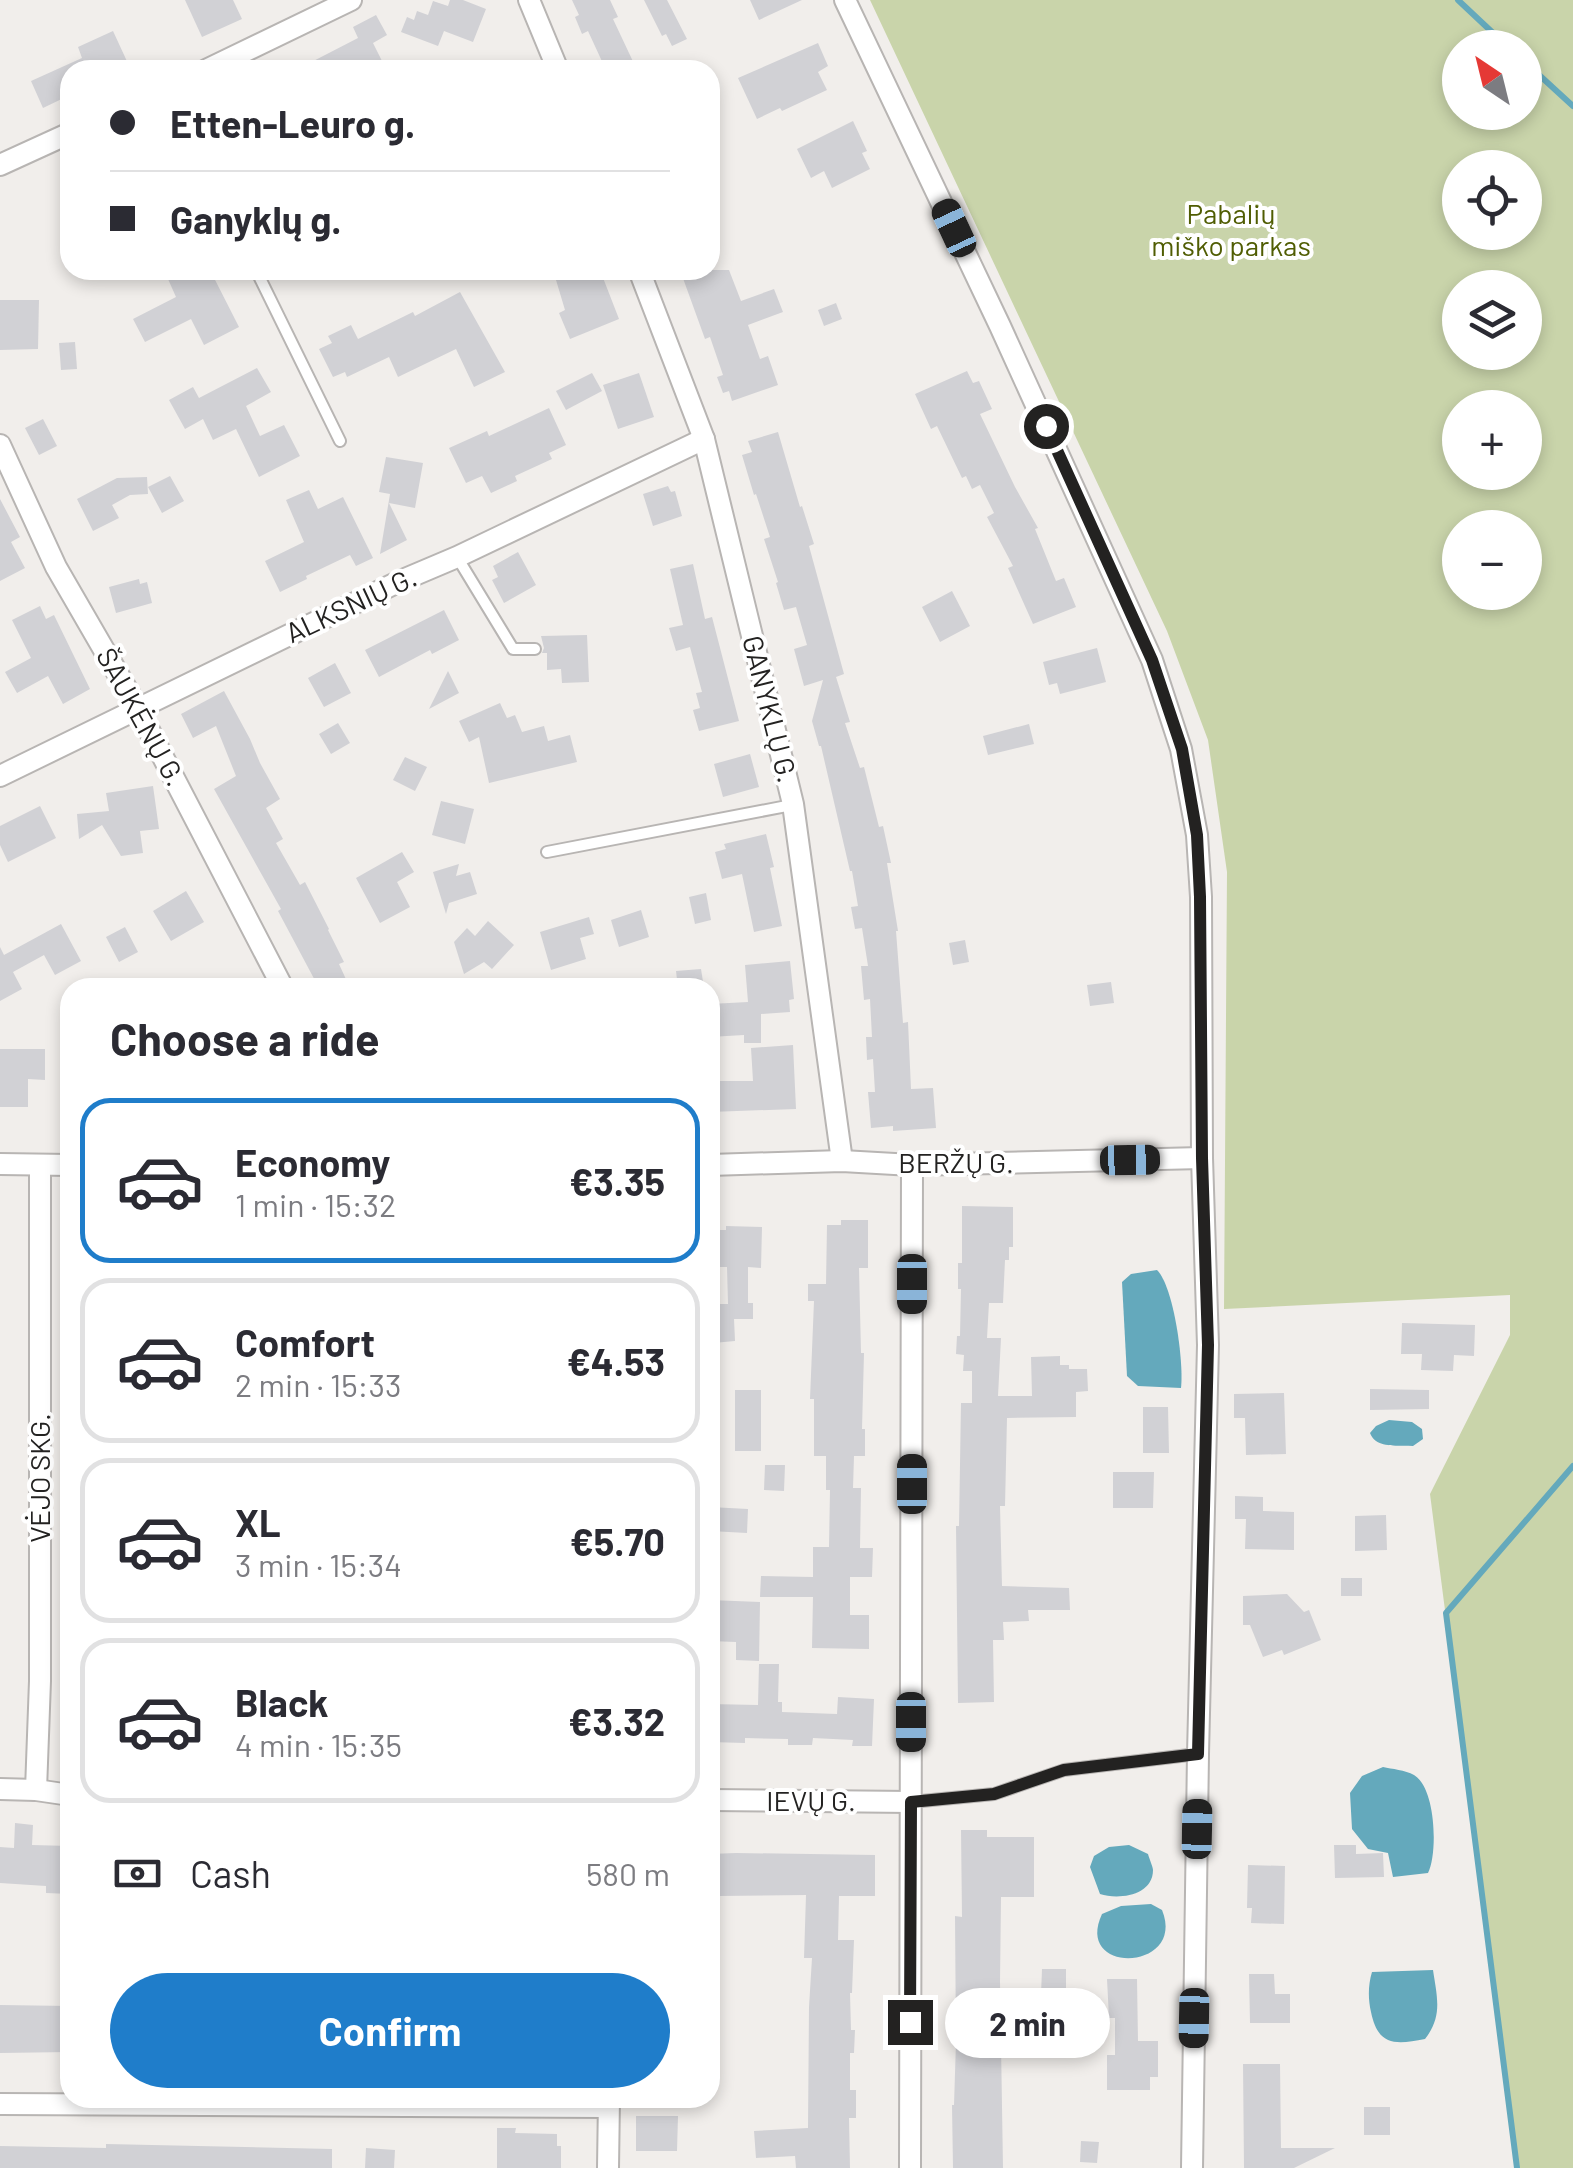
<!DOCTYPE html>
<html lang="en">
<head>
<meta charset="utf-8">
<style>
  body { margin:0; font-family:Barlow,sans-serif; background:#f7f7f7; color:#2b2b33; height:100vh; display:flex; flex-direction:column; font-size:38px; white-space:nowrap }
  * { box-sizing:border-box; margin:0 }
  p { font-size:32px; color:#7c7c81 }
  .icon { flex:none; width:55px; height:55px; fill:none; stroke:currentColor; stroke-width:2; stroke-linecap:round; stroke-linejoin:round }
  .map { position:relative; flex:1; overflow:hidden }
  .drawer { position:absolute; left:60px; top:978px; width:660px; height:1130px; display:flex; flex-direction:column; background:#fff; border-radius:30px; box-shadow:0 5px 15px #0003 }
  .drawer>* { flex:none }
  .top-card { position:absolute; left:60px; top:60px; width:660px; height:220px; border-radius:30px; box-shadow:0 5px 15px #0003; display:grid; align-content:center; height:220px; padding:0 50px; background:#fff }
  .needle { width:65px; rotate:325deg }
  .controls { position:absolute; left:1442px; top:30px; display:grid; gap:20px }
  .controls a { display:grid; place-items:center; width:100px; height:100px; border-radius:50%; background:#fff; box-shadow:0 5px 15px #0003; font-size:50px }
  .end { position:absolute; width:45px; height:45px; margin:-22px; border:12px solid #232221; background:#fff; box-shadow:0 0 0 5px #fff }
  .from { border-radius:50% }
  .bubble { position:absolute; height:70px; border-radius:35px; background:#fff; box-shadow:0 5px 15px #0003; font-size:32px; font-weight:700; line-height:70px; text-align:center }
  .car { position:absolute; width:30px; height:60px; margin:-30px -15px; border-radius:12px; box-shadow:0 0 8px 2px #0007; background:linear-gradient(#222 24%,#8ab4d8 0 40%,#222 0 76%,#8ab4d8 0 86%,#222 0) }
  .top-card b { display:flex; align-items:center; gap:35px; height:95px; font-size:38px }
  .top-card b+b { border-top:2px solid #e1e1e2 }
  .top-card i { width:25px; height:25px; background:#2b2b33 }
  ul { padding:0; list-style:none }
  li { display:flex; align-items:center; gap:30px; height:165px; margin:0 20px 15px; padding:0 30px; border:5px solid #e1e1e2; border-radius:30px }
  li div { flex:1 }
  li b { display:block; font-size:38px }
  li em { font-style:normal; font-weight:700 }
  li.active { border-color:#1f7dca }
  li>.icon { width:90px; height:90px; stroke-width:1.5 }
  h2 { padding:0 50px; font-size:45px; line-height:120px }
  .pay { display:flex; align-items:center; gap:25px; height:110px; padding:0 50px; font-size:38px }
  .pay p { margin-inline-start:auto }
  .primary-button { display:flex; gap:20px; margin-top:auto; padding:20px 50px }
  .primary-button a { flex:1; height:115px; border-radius:60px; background:#1f7dca; color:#fff; font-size:40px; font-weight:700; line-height:115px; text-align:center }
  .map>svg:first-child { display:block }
  .green { fill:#c9d4aa; fill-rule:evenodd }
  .water { fill:#64a9bc }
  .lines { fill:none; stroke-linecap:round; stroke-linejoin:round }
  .stream { stroke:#64a9bc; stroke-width:6 }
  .building { fill:#d1d1d5 }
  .service-casing { stroke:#b8b5b3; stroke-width:14 }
  .minor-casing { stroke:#b8b5b3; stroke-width:24 }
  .service { stroke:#fff; stroke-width:10 }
  .minor { stroke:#fff; stroke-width:20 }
  .route { stroke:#232221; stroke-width:12 }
  .labels { text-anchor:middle; stroke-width:8; stroke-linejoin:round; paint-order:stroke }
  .park-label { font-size:28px; fill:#505d03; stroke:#fff }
  .street-label { font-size:28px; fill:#232221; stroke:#fff }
</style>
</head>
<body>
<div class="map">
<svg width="1573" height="2168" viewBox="0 0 1573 2168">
  <rect width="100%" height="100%" fill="#f1eeeb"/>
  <path class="green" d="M870,0H1573V2168H1517L1430,1494L1510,1335V1295L1224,1309L1227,872L1208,740L1167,631ZM1460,48H1525V112H1460ZM1460,168H1525V232H1460ZM1460,288H1525V352H1460ZM1460,408H1525V472H1460ZM1460,528H1525V592H1460Z"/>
  <g class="water">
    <path d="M1157,1270C1174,1287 1184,1363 1181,1388L1138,1386L1127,1376L1122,1282L1131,1274Z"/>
    <path d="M1389,1420L1412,1422L1422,1429L1423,1439L1413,1446C1398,1445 1376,1449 1370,1433L1376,1426Z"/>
    <path d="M1383,1767C1392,1769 1405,1770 1414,1775C1436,1788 1438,1853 1428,1873L1393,1877L1388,1853L1368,1849L1352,1829L1350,1793L1362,1776Z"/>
    <path d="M1129,1845L1148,1854C1149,1858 1153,1867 1153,1870C1153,1896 1118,1900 1100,1894L1090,1867L1094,1856L1109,1847Z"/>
    <path d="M1151,1904L1162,1910C1187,1971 1073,1976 1102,1914L1121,1906Z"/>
    <path d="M1433,1970C1437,1997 1443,2016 1425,2039C1395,2045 1378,2046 1371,2012C1368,1999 1368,1985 1372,1972Z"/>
  </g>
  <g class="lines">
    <g class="stream">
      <polyline points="1458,0 1509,48"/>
      <polyline points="1525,62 1573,106"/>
      <polyline points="1517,2168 1446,1613 1573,1466"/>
    </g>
  </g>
  <g class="building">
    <polygon points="185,0 233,0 242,19 202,37"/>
    <polygon points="450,0 463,0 486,9 473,42 444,31 438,46 401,32 407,17 414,20 417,11 428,15 433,1 448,6"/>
    <polygon points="572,0 610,0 618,17 613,19 637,70 606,70 588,31 582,34 575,17 579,15"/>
    <polygon points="644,0 667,0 687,39 672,46 666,34 662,36"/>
    <polygon points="750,0 802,0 759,20"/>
    <polygon points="376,15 387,35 373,43 383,63 369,70 296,70 358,38 353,27"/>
    <polygon points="113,31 131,70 70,70 70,95 43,108 31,81 82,58 78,47"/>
    <polygon points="818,43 828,66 818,72 827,90 782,111 780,108 757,119 738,78"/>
    <polygon points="853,121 867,151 862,153 870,169 832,188 824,171 811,178 797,149"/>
    <polygon points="164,270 210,270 239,327 204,345 191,319 145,342 133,319 176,297"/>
    <polygon points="553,270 600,270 619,319 570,339 559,313 565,310"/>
    <polygon points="680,270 729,270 741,301 774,289 783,312 748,325 760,359 768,356 778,385 732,401 729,391 723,393 717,377 723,375 710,337 705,339"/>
    <polygon points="460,292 505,372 474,387 456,349 398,377 389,357 347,377 345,372 333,377 319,349 332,343 328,336 351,325 358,339 413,312 415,316"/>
    <polygon points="0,300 39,300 38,349 0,350"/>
    <polygon points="836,303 842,319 824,326 818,310"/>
    <polygon points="75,342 77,369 61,370 59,343"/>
    <polygon points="257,368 271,392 246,406 260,436 284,425 300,456 259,477 236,429 213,440 203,419 185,429 169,400 193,387 199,398"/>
    <polygon points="967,371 973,383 979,381 992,409 980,414 1015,487 1038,528 1035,529 1056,581 1064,578 1076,607 1033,624 1008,568 1013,566 987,517 994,513 980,485 972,489 966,476 962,478 937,426 931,429 915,394"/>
    <polygon points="592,373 602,391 566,410 556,391"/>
    <polygon points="639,373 654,417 618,429 603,385"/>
    <polygon points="549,408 566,445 549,453 552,459 515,476 517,481 491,493 482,476 466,483 449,448 487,431 489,436"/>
    <polygon points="43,419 57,446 39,455 25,428"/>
    <polygon points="778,432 800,507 802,506 814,544 809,546 844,674 836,677 850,722 845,723 860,768 864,767 879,827 883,826 891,863 887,863 898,931 896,931 903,1023 908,1022 911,1089 933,1088 936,1128 893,1131 893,1126 871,1128 868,1092 875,1092 873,1059 867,1060 866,1037 872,1037 870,999 864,1000 861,966 868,966 862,928 855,929 851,907 858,906 852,871 850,871 821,746 819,746 812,721 823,680 804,686 794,649 807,645 796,607 784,610 776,583 778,582 764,539 770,537 756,494 754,495 742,455 752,452 748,441"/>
    <polygon points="386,457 423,463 415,508 389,503 407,540 380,554 390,494 379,492"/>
    <polygon points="170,476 184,501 162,513 148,487"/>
    <polygon points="147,477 148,494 130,495 112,505 119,518 93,531 77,499 117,478"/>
    <polygon points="668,486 671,492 675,491 682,516 653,526 643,494"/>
    <polygon points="309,490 318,509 343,497 373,558 356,566 350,555 306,576 307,579 280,592 265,561 304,542 286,500"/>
    <polygon points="0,499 20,537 11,542 25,568 0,581"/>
    <polygon points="518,552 536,585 504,603 492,580 498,577 493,566"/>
    <polygon points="693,564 705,619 712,617 739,721 699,731 693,710 700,708 696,693 702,692 690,647 676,651 669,628 683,625 670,569"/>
    <polygon points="139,579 140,584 147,582 152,603 116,613 109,587"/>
    <polygon points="952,591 970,626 940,642 922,607"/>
    <polygon points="40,606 46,619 54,615 90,689 63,704 48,676 17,693 5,672 31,658 12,620"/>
    <polygon points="444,610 459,640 432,654 430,650 379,677 365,650"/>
    <polygon points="587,635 589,682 562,683 561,669 547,670 547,653 542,653 544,648 541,636"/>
    <polygon points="1097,648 1106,682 1060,694 1057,683 1049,685 1043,662"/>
    <polygon points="335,663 351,693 324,707 308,678"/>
    <polygon points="448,671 459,693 429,709"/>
    <polygon points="224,691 250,739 260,763 280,799 266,808 283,839 276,843 300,885 305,882 329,929 328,930 344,962 339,964 350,988 319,988 278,911 281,909 214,789 236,776 216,726 193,738 181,714"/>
    <polygon points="500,703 507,718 515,715 522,732 544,726 548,741 570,735 577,762 489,783 479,737 469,742 459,721"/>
    <polygon points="338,723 350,743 331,754 319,734"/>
    <polygon points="1029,724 1034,744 988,755 983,736"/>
    <polygon points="750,754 759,787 723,797 714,764"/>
    <polygon points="405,757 427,767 415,791 393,780"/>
    <polygon points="153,786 159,829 140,831 143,853 121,856 102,825 79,839 77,814 109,811 106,793"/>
    <polygon points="441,801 474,809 465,844 432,835"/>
    <polygon points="40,806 56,838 8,862 0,845 0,826"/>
    <polygon points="766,834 774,867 770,868 782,926 754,932 742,874 722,879 715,852 726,849 724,844"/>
    <polygon points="402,852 414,872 397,882 410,907 380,923 356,878"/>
    <polygon points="459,864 456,876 470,872 477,894 449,903 446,914 433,872"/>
    <polygon points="186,891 204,922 171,941 153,911"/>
    <polygon points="706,893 711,920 695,924 689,897"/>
    <polygon points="641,910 649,937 619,947 611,920"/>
    <polygon points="589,917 594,934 580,938 586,959 551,970 540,932"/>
    <polygon points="488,921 514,945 492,969 484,962 464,974 454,942 467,928 475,936"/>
    <polygon points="61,924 81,961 55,975 44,955 13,972 22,989 0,1001 0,947 4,955"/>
    <polygon points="125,927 138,952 119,962 106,937"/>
    <polygon points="965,940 969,962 953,965 949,943"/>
    <polygon points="790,961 794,999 789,1000 790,1012 761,1014 761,1043 744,1043 744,1035 710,1037 710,1004 748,1002 745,965"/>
    <polygon points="701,969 704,988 678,988 676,971"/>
    <polygon points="1111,982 1114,1003 1090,1006 1087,985"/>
    <polygon points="793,1045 796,1109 710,1112 710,1081 753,1081 751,1048"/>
    <polygon points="0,1049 45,1049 45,1080 28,1079 28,1107 0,1107"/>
    <polygon points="962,1206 1013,1207 1013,1247 1009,1247 1009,1260 1005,1260 1003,1303 989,1303 987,1338 1001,1338 998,1396 1032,1396 1031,1357 1060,1356 1060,1365 1069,1365 1069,1369 1087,1369 1088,1391 1076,1392 1076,1417 1007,1418 1005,1506 1000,1506 1002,1586 1069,1588 1070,1610 1028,1610 1029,1621 1003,1622 1004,1640 993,1640 994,1702 958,1703 956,1526 959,1526 961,1403 972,1403 972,1371 963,1371 964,1355 956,1354 957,1336 960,1336 961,1289 958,1289 958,1263 962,1263"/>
    <polygon points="841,1220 868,1220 868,1268 859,1268 861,1353 864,1353 862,1429 865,1429 865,1456 854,1456 853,1488 861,1488 860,1548 873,1548 872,1577 850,1577 850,1615 869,1615 869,1649 812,1648 813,1597 760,1597 761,1576 813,1577 813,1547 829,1547 830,1490 826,1490 826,1456 814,1456 814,1399 810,1399 814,1301 808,1301 808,1284 826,1284 827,1225 841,1225"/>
    <polygon points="726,1226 762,1227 761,1268 748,1267 748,1303 753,1303 753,1319 734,1319 735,1341 713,1343 712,1304 728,1304 727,1267 713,1267 714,1230 726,1230"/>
    <polygon points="1402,1323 1475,1325 1474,1356 1454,1355 1453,1371 1421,1370 1422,1354 1401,1354"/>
    <polygon points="1370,1389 1429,1390 1429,1409 1370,1410"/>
    <rect x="735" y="1390" width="26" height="61"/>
    <polygon points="1284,1393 1286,1454 1246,1455 1245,1418 1234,1418 1234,1394"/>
    <polygon points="1143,1407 1168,1407 1169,1453 1143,1453"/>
    <polygon points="765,1465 785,1465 784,1491 764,1490"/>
    <polygon points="1113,1472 1154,1472 1153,1508 1113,1508"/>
    <polygon points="1235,1496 1263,1497 1263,1511 1294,1512 1294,1550 1245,1549 1246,1519 1235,1519"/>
    <polygon points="710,1507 748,1509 747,1533 710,1531"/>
    <polygon points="1386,1515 1387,1550 1355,1551 1355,1516"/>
    <rect x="1341" y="1578" width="21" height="18"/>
    <polygon points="1287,1594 1304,1612 1309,1610 1321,1640 1284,1655 1282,1650 1263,1657 1250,1625 1243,1625 1243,1596"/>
    <polygon points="710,1600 760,1602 759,1661 736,1660 736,1642 710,1641"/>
    <polygon points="759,1664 779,1664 778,1702 782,1702 782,1712 837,1714 838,1697 874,1699 872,1746 852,1746 853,1740 813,1738 812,1745 788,1745 788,1739 745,1738 745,1743 710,1742 710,1704 758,1705"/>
    <polygon points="15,1823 33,1825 32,1845 70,1846 70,1894 46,1893 46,1886 0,1883 0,1847 14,1848"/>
    <polygon points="961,1830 987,1830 987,1837 1034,1837 1034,1897 1001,1897 1000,1982 1003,2168 953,2168 952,2105 954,2105 956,2042 955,1916 962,1917"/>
    <polygon points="1334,1845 1356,1845 1356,1854 1383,1853 1384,1877 1335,1878"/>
    <polygon points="736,1853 875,1855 875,1896 839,1896 838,1940 854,1940 852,1993 850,1993 851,2030 855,2030 854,2053 850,2053 850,2090 856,2090 856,2118 849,2118 850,2168 796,2168 795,2156 756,2158 754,2131 808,2128 809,2007 812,1958 804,1958 806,1895 719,1896 719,1890 710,1891 710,1854"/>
    <polygon points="1248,1865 1285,1866 1284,1924 1251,1923 1252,1908 1247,1908"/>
    <polygon points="1042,1969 1066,1969 1066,1995 1041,1995"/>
    <polygon points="1249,1974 1274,1974 1275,1994 1290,1994 1290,2023 1250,2023"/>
    <polygon points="1107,1979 1137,1979 1138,2041 1158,2041 1158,2077 1150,2077 1150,2090 1107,2090 1107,2055 1115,2055 1115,2018 1109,2018"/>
    <polygon points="0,2005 70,2006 70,2052 0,2053"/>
    <polygon points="1243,2064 1280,2064 1281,2148 1335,2148 1294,2168 1244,2168"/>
    <rect x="1364" y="2107" width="26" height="28"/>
    <polygon points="636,2116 678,2116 677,2151 636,2151"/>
    <polygon points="497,2128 516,2128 515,2133 557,2134 557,2146 561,2146 561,2168 497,2168"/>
    <polygon points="1081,2141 1099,2142 1097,2163 1080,2162"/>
    <polygon points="106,2144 332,2149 332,2168 0,2168 0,2146 106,2148"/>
    <polygon points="366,2148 395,2150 394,2168 365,2168"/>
  </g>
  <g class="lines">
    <g class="service-casing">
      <g id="service">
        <polyline points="256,270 340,441"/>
        <polyline points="457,557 513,649 535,649"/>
        <polyline points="547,852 792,805"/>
        <polyline points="911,1802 994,1794 1064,1770 1197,1754"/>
      </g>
    </g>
    <g class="minor-casing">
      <g id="minor">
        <polyline points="529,0 558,70"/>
        <polyline points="845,0 1000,326 1152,660 1181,749 1197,835 1201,897 1202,1158 1208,1345 1198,1754 1192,2168"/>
        <polyline points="206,70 351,0"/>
        <polyline points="0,165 70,133"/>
        <polyline points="639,270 704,439 793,804 842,1161"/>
        <polyline points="0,445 56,567 137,707 283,988"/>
        <polyline points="0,776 398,582 457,557 704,439"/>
        <polyline points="0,1164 70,1165"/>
        <polyline points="710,1165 842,1161 912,1165 1202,1158"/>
        <polyline points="0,1789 36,1790 70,1795"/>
        <polyline points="36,1790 40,1681 40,1165"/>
        <polyline points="710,1800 911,1802"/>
        <polyline points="0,2104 608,2107"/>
        <polyline points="608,2168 609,2098"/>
        <polyline points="910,2168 912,1165"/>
      </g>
    </g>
    <use href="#service" class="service"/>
    <use href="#minor" class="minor"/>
  </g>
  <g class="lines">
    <polyline class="route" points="910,2022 911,1802 994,1794 1064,1770 1198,1754 1208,1345 1202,1158 1200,897 1197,835 1182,749 1152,660 1046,426"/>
  </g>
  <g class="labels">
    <g class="park-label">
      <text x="1231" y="224">Pabalių<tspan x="1231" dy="32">miško parkas</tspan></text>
    </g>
    <g class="street-label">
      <text transform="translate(351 605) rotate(-25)" y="10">ALKSNIŲ G.</text>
      <text transform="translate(770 709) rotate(76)" y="10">GANYKLŲ G.</text>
      <text transform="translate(141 717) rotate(61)" y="10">ŠAUKĖNŲ G.</text>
      <text x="956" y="1173">BERŽŲ G.</text>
      <text transform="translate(40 1478) rotate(-90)" y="10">VĖJO SKG.</text>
      <text x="811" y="1811">IEVŲ G.</text>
    </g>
  </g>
</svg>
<div class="controls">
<a><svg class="needle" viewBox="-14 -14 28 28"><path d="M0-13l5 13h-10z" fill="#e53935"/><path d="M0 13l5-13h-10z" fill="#7c7c81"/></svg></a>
<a><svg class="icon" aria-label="locate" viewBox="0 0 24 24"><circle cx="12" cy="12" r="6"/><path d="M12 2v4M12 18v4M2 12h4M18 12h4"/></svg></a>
<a><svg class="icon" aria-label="layers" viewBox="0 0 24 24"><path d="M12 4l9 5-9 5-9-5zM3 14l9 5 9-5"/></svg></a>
<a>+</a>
<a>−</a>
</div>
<i class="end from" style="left:1046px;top:426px"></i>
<i class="end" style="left:910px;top:2022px"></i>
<div class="bubble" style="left:945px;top:1988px;width:165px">2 min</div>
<i class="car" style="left:954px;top:228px;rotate:335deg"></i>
<i class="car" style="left:1130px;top:1160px;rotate:89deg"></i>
<i class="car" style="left:912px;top:1284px;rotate:180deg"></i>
<i class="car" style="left:912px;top:1484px;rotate:0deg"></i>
<i class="car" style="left:911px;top:1722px;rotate:180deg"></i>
<i class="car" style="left:1197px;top:1829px;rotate:1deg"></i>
<i class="car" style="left:1194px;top:2018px;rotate:181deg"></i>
<div class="top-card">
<b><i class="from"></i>Etten-Leuro g.</b>
<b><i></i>Ganyklų g.</b>
</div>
<section class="drawer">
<h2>Choose a ride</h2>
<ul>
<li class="active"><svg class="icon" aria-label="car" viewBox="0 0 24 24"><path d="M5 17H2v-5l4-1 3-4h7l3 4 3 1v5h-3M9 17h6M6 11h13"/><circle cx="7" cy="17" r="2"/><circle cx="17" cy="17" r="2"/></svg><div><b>Economy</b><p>1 min · 15:32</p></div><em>€3.35</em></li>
<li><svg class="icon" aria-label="car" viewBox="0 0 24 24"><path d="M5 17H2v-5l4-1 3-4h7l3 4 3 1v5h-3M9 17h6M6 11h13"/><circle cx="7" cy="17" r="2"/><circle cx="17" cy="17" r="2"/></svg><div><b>Comfort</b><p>2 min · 15:33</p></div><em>€4.53</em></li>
<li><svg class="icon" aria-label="car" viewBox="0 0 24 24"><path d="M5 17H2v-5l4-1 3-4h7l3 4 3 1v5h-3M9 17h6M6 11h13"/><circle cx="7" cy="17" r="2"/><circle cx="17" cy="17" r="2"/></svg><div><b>XL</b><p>3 min · 15:34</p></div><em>€5.70</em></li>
<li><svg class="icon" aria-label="car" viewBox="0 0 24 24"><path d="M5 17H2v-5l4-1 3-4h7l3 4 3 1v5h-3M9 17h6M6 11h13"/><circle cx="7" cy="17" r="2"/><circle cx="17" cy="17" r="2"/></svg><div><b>Black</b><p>4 min · 15:35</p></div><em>€3.32</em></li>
</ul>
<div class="pay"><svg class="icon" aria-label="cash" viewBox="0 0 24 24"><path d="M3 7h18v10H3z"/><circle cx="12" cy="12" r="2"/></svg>Cash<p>580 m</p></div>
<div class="primary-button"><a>Confirm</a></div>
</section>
</div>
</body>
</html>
